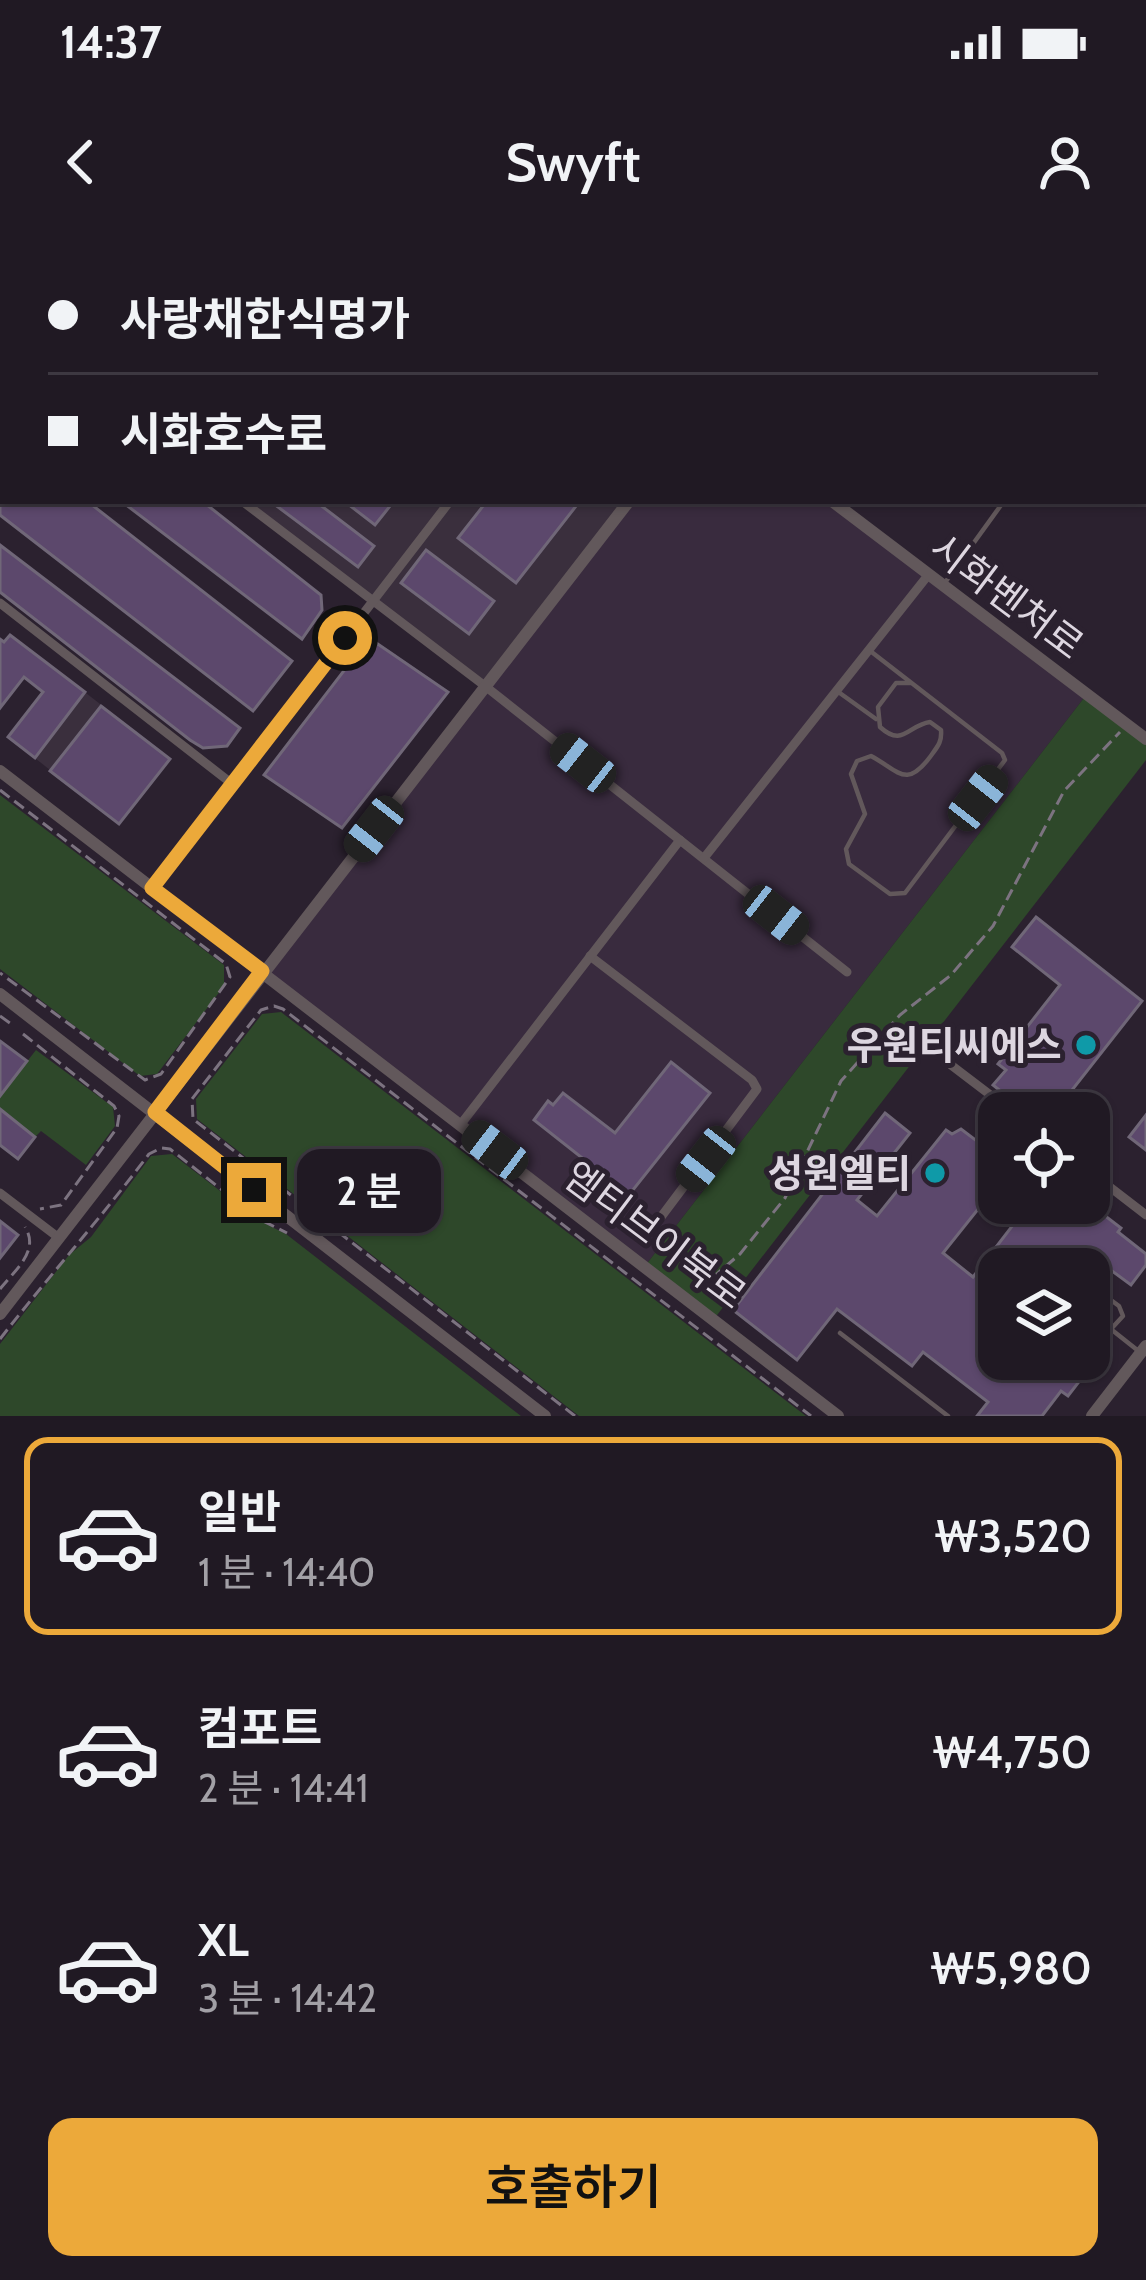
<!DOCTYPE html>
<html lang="ko">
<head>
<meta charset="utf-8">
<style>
  body { margin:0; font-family:Cabin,"Noto Sans KR",sans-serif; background:#28222b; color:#f1f3f6; height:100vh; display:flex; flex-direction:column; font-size:45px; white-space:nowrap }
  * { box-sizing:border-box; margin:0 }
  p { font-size:39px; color:#a2a0a6 }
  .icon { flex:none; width:66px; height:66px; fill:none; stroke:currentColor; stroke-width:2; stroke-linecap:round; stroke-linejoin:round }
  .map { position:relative; height:1176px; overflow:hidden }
  .sheet { display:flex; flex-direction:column; background:#201923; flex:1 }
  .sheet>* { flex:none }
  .banner { position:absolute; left:0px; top:0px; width:1146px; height:264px; box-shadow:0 3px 9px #0004,0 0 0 3px #3d3841; display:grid; align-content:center; height:264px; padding:0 48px; background:#201923 }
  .controls { position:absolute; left:978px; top:852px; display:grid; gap:24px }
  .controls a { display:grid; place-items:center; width:132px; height:132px; border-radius:24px; background:#201923; box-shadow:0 3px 9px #0004,0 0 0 3px #3d3841; font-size:60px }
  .end { position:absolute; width:54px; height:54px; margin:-27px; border:15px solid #eca93a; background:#111; box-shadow:0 0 0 6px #111 }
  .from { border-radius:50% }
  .bubble { position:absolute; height:84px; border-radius:24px; background:#201923; box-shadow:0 3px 9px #0004,0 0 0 3px #3d3841; font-size:39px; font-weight:600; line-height:84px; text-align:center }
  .car { position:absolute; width:36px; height:72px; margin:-36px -18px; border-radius:15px; box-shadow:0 0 9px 3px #0007; background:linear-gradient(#222 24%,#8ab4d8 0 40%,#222 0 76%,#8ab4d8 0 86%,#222 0) }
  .banner b { display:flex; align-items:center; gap:42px; height:114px; font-size:45px }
  .banner b+b { border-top:3px solid #3d3841 }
  .banner i { width:30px; height:30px; background:#f1f3f6 }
  ul { padding:21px 0 0; list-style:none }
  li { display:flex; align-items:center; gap:36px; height:198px; margin:0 24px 18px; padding:0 24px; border:6px solid transparent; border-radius:24px }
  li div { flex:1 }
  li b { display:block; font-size:45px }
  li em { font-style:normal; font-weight:600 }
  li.selected { border-color:#eca93a }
  li>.icon { width:108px; height:108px; stroke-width:1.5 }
  .button { display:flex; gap:24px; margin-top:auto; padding:24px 48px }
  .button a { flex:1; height:138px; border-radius:24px; background:#eca93a; color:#111; font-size:48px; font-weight:600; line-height:138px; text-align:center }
  .status { display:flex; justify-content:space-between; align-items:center; height:84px; padding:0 60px; background:#201923; direction:ltr }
  .status svg { height:33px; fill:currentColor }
  header { display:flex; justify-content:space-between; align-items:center; height:156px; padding:0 48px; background:#201923; font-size:54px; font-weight:600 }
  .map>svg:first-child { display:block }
  .built { fill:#392b3e }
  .industrial { fill:#3a2f3d }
  .green { fill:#2e482a }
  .building { fill:#5c486c; stroke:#706778; stroke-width:3 }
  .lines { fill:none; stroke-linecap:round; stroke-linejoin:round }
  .path { stroke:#7c7380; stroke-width:3; stroke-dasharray:12 6; stroke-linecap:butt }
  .service { stroke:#62585b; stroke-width:4.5 }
  .minor { stroke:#62585b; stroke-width:9 }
  .tertiary { stroke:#62585b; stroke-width:12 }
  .route { stroke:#eca93a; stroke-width:15 }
  .culture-dot { fill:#0f9aa8; stroke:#2b212f; stroke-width:4.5 }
  .labels { text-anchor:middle; stroke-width:10; stroke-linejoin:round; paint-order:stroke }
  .street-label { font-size:39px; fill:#ddd6e0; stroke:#2b212f }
  .poi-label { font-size:39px; font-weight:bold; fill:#ddd6e0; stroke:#2b212f; text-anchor:end }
</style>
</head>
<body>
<div class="status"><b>14:37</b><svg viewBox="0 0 49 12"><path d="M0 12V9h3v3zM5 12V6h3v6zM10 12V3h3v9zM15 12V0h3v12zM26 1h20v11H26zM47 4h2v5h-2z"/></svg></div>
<header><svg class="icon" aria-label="back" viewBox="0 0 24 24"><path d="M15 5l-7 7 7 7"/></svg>Swyft<svg class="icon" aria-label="person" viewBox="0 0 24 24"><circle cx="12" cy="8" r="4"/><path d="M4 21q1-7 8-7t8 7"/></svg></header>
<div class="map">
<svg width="1146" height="1176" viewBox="0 0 1146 1176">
  <rect width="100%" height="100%" fill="#2b212f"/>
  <polygon class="built" points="629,261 832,261 1087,454 645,1026 262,731"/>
  <g class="industrial">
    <polygon points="0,0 784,0 788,3 3,3 0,202"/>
    <polygon points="1029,0 1146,0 1146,89 1143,3"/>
    <polygon points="244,261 629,261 485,446"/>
    <polygon points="58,431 170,519 119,584 8,497"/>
  </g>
  <g class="green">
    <polygon points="1087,454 1146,499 1146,520 714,1079 645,1026"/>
    <polygon points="0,555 224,725 224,746 157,834 140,836 0,729"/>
    <polygon points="281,772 806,1176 579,1176 197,879 196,859 262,774"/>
    <polygon points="36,810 113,867 115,886 86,925 41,891 35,897 0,869 0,856"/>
    <polygon points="172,914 258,980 286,994 521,1176 0,1176 0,1104 69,1015 91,997 151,916"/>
  </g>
  <g class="building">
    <polygon points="0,261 87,261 292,421 253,471 0,275"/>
    <polygon points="121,261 202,261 321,355 322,370 302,399"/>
    <polygon points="270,261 315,261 374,306 358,327"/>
    <polygon points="344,261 394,261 375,285"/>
    <polygon points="487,261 580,261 516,343 458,298"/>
    <polygon points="0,305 240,488 227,506 203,508 190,500 0,352"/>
    <polygon points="426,310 494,361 469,394 401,343"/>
    <polygon points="10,395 85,452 35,518 8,497 43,452 24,437 0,468 0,399 4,402"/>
    <polygon points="369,398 448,452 342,588 264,535"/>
    <polygon points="101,466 170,519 119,584 50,531"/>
    <polygon points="1036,677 1142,761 1054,873 1028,873 993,845 1006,830 998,824 1060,745 1012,707"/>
    <polygon points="0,801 27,821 0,856"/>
    <polygon points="671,822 710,853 629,955 534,880 548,861 553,865 563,853 615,893"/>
    <polygon points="0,869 35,897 18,919 0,905"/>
    <polygon points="885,873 910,893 857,960 877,976 946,890 952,894 961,889 986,908 999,891 999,943 943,1013 973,1037 1030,963 1079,963 1100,979 1104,975 1121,988 1118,992 1146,1014 1146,1025 1131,1045 1081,1008 1065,1029 999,1029 999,1119 1081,1119 1091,1126 1068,1156 1061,1151 1042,1176 977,1176 988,1162 923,1112 912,1126 837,1069 797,1120 733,1070"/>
    <polygon points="1146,875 1146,910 1129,897"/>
    <polygon points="0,981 18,995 0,1018"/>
  </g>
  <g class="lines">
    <g class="path">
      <polyline points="0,550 226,724 230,737 161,834 145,840 0,733"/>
      <polyline points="0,776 14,786"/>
      <polyline points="23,794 114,866 119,876 117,888 61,965 40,969"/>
      <path d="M0,1049C15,1030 40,1011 25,987"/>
      <polyline points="698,1050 740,1014 785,958 841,841 900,775 951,735 993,686 1064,551 1120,492"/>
      <path d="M0,1099C49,1036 101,978 149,914L161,908L170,909L259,979L287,993"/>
      <polyline points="575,1176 193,879 192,859 261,770 274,766 283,769 811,1176"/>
    </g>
    <g class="service">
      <polyline points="1029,0 1033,3"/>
      <polyline points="833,3 836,0"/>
      <polyline points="944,344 1004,261"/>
      <path d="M869,410L1002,513L1005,520L905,653L890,654L849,624L846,609L865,574L851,534L857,521L871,516C899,531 906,549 930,517C938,506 942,502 941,490L930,482C908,485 903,508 880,487L878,467L896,443H911"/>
      <polyline points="837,451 876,479"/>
      <polyline points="1089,1044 1119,1066 1123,1076 1100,1101 1089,1097"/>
      <polyline points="1112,1090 1141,1113"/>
      <polyline points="840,1093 948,1176"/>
    </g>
    <g class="minor">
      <polyline points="0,75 3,77"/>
      <polyline points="0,203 3,199"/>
      <polyline points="242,261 485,446 847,732"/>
      <polyline points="0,363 231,543"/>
      <polyline points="704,618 929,334"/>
      <polyline points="152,648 450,261"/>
      <polyline points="590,716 752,840 757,849 655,985"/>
      <polyline points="951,825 1014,873"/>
      <polyline points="461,884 680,600"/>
      <polyline points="1089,931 1146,975"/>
      <polyline points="0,953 59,998"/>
    </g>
    <g class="tertiary">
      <polyline points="498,0 502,3"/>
      <polyline points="832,261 1146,499"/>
      <polyline points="0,531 838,1176"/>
      <polyline points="0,754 545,1176"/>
      <polyline points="0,1074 629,261"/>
      <polyline points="1092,1176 1146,1106"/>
    </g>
  </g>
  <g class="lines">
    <polyline class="route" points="254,950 155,872 262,731 152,648 345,398"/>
  </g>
  <g class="culture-dot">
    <circle cx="1086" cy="805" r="12"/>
    <circle cx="935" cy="933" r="12"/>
  </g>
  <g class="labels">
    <g class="street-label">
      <text transform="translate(1007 356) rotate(37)" y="14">시화벤처로</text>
      <text transform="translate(655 995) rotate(37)" y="14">엠티브이북로</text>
    </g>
    <g class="poi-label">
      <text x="1062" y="819">우원티씨에스</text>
      <text x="911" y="947">성원엘티</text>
    </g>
  </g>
</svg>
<div class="controls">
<a><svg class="icon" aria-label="locate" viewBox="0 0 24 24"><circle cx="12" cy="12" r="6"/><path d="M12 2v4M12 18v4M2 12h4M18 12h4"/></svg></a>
<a><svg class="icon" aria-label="layers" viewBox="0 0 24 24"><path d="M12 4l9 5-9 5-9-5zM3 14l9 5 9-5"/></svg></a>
</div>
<i class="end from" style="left:345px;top:398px"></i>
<i class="end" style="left:254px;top:950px"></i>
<div class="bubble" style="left:297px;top:909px;width:144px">2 분</div>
<i class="car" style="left:583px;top:523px;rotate:308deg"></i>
<i class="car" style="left:978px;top:558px;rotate:38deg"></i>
<i class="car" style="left:374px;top:589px;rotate:218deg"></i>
<i class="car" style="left:776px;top:675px;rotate:128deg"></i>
<i class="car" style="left:495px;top:910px;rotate:307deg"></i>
<i class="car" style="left:706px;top:919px;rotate:218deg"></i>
<div class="banner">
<b><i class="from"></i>사랑채한식명가</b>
<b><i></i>시화호수로</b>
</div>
</div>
<section class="sheet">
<ul>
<li class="selected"><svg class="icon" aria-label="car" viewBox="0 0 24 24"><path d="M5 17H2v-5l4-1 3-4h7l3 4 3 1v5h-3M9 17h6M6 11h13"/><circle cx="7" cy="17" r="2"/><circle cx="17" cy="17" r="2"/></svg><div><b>일반</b><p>1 분 · 14:40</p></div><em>₩3,520</em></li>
<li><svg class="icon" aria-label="car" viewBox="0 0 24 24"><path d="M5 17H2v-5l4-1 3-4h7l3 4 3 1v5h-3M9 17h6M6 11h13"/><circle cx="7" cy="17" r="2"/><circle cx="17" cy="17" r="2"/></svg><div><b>컴포트</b><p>2 분 · 14:41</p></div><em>₩4,750</em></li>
<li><svg class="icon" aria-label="car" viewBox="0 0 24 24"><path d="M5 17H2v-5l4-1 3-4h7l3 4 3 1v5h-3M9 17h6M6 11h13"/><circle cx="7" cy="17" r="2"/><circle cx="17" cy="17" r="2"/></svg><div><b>XL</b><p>3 분 · 14:42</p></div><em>₩5,980</em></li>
</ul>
<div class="button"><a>호출하기</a></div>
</section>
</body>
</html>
